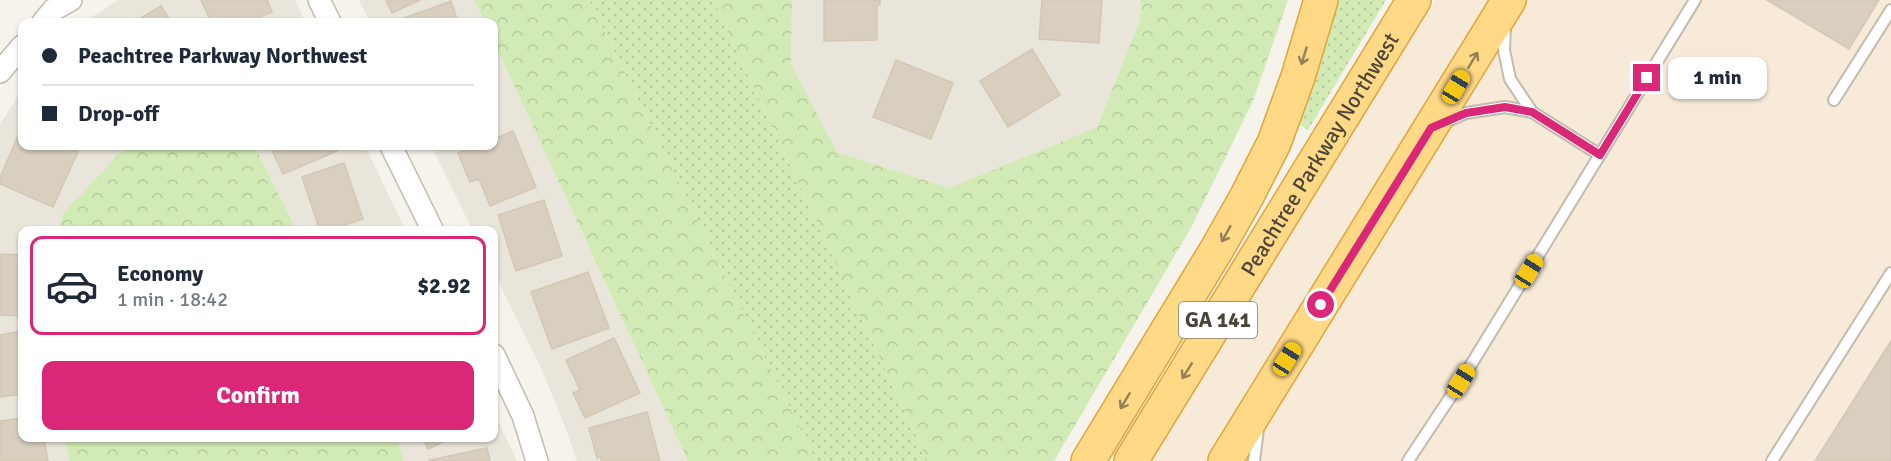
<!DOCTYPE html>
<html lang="en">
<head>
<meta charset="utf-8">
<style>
  body { margin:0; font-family:Signika,sans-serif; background:#f6f6f7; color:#1f2937; height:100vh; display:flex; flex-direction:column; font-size:22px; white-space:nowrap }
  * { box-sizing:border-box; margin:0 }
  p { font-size:20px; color:#747a83 }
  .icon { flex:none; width:33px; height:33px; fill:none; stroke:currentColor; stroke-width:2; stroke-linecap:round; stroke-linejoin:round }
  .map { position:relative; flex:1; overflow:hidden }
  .side { position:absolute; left:18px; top:226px; width:480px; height:216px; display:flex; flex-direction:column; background:#fff; border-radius:12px; box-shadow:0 2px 4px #0004 }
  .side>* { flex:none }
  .guide { position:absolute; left:18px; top:18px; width:480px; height:132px; border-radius:12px; box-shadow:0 2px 4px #0004; display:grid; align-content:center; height:132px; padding:0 24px; background:#fff }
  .end { position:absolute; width:27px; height:27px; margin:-14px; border:8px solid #db2777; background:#fff; box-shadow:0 0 0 3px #fff }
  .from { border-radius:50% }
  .bubble { position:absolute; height:42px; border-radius:12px; background:#fff; box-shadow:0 2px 4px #0004; font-size:20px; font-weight:700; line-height:42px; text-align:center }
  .car { position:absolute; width:18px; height:36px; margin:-18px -9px; border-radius:8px; box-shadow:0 0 4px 2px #0007; background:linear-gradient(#f5c518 24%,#345 0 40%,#f5c518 0 76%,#345 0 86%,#f5c518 0) }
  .guide b { display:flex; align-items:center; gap:21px; height:57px; font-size:22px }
  .guide b+b { border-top:2px solid #e0e1e3 }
  .guide i { width:15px; height:15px; background:#1f2937 }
  ul { padding:10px 0 0; list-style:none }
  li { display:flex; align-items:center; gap:18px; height:99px; margin:0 12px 9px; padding:0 12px; border:3px solid transparent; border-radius:12px }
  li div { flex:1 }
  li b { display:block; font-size:22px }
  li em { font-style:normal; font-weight:700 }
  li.active { border-color:#db2777 }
  li>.icon { width:54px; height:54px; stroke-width:1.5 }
  .primary-button { display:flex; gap:12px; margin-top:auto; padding:12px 24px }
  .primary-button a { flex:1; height:69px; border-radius:12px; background:#db2777; color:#fff; font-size:24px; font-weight:700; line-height:69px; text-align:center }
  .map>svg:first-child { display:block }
  .residential { fill:#eae5da }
  .commercial { fill:#f7ead8 }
  .grass { fill:url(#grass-dots) }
  .forest { fill:url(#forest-crowns) }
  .building { fill:#d8cfc1; stroke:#d3c7b4; stroke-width:1.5 }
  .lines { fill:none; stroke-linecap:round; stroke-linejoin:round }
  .service-casing { stroke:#c2bbae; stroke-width:14 }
  .minor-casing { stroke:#c2bbae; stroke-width:24 }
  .trunk-casing { stroke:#e0a43c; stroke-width:36 }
  .service { stroke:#fff; stroke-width:10 }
  .minor { stroke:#fff; stroke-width:21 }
  .trunk { stroke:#ffd985; stroke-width:33 }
  .oneway { stroke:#938057 }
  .route { stroke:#db2777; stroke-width:8 }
  .labels { text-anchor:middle; stroke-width:6; stroke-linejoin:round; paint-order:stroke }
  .shield { fill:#fff; stroke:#817c74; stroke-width:1.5 }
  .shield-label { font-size:21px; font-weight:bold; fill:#4b4439 }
  .street-label { font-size:22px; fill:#4b4439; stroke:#fff }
</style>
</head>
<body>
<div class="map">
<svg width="1891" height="461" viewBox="0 0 1891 461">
  <defs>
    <pattern id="grass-dots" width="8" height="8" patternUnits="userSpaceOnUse" patternTransform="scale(1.5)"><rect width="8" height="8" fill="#d2eab5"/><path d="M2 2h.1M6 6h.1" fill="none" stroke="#b6ca9c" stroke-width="1.8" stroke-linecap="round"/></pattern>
    <pattern id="forest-crowns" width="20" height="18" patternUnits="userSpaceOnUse" patternTransform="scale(1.5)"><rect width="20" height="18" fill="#d2eab5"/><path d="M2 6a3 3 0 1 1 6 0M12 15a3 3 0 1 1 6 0" fill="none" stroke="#b6ca9c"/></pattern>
  </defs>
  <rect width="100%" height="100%" fill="#f6f3ec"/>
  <g class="residential">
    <polygon points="118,0 295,0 305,22 84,22"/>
    <polygon points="359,0 474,0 485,22 370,22"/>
    <polygon points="792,0 1141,0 1140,20 1097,127 949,188 837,152 791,64"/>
    <polygon points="494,42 688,461 577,461 564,424 541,368 494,273 494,231 473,231 431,146 494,146"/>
    <polygon points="22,89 22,146 126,146 64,214 58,231 22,231 22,438 64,438 70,461 0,461 0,125"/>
    <polygon points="254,146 365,146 406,231 297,231"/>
    <polygon points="494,412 517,461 404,461 396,438 494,438"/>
  </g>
  <polygon class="commercial" points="1436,0 1891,0 1891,461 1153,461 1261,276"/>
  <g class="grass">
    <polygon points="589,0 713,0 928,461 816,461"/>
    <polygon points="1332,0 1386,0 1308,130 1295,122"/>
  </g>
  <g class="forest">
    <polygon points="474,0 589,0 816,461 688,461 494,42 494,22 485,22"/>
    <polygon points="713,0 792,0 791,64 837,152 949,188 1097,127 1140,20 1141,0 1288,0 1253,101 1191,228 1054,461 928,461"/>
    <polygon points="126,146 254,146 297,231 58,231 63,214"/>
    <polygon points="64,438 396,438 404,461 70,461"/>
  </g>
  <g class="building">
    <polygon points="201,0 267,0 272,12 248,22 211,22"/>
    <polygon points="386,0 420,0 392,13"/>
    <polygon points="824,0 880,0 880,5 877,5 877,40 824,41"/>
    <polygon points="1042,0 1102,0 1099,43 1039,39"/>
    <polygon points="1767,0 1879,0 1849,49"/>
    <polygon points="451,1 458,22 396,22 396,21"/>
    <polygon points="161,6 171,22 134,22"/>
    <polygon points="1032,49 1060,95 1008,127 980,81"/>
    <polygon points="896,60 953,83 931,139 873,117"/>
    <polygon points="22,127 22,146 63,146 78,152 53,207 0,184 0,177"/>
    <polygon points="513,131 536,187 490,206 479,179 470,182 458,153 477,146 494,146 494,139"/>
    <polygon points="270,146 335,146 337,151 283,174"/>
    <polygon points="344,163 363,219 327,231 320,231 302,177"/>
    <polygon points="544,200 562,256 516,271 498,215"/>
    <polygon points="0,254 22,255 22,316 0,315"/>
    <polygon points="588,272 609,328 552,349 531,292"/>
    <polygon points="22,331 22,394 0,397 0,335"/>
    <polygon points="614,338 640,393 585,418 573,393 580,390 566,360"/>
    <polygon points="1891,341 1891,461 1815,461"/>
    <polygon points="647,412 660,461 602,461 600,457 597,458 589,428"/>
    <polygon points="22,418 22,438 44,438 48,461 0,461 0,421"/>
    <polygon points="423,438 452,438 428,449"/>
    <polygon points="487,448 490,461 429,461 429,460"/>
  </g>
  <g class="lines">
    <g class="service-casing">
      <g id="service">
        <polyline points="1505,27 1504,50 1510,79 1532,112"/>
        <polyline points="1834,100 1891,10"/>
        <polyline points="1443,123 1466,113 1505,107 1532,112 1600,155"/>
        <polyline points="1254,461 1258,429"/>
        <polyline points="1408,461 1461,381 1695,0"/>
        <polyline points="1772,461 1891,273"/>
      </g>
    </g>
    <g class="minor-casing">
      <g id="minor">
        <polyline points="319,0 330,22"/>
        <polyline points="43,22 53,10 71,0"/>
        <polyline points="0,72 22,46"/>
        <polyline points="391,146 433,231"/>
        <polyline points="494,355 523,416 537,461"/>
      </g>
    </g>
    <g class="trunk-casing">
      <g id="trunk">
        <polyline points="1088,461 1217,249 1247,196 1274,143 1298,77 1321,0"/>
        <path id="s1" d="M1131,461L1414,0"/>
        <polyline points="1225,461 1509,0"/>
      </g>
    </g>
    <use href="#service" class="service"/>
    <use href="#minor" class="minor"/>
    <use href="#trunk" class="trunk"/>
  </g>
  <defs><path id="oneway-shaft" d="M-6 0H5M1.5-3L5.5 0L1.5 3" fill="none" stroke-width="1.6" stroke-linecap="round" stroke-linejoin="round" transform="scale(1.5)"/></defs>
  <g class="oneway">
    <use href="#oneway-shaft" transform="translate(1304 56) rotate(107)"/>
    <use href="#oneway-shaft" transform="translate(1473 60) rotate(-59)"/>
    <use href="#oneway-shaft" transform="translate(1226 234) rotate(119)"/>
    <use href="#oneway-shaft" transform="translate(1187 371) rotate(122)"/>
    <use href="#oneway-shaft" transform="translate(1125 401) rotate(121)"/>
  </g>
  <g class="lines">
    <polyline class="route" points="1321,305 1431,128 1466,113 1505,107 1532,112 1600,155 1647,78"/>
  </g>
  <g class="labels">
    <rect class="shield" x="1179" y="302" width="78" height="36" rx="4.5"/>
    <g class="shield-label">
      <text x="1218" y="327">GA 141</text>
    </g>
    <g class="street-label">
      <text dy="8" stroke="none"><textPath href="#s1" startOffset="360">Peachtree Parkway Northwest</textPath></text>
    </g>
  </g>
</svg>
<i class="end from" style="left:1321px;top:305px"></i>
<i class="end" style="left:1647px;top:78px"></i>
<div class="bubble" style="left:1668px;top:57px;width:99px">1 min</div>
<i class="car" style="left:1456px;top:87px;rotate:31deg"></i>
<i class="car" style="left:1529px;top:271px;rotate:32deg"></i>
<i class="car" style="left:1287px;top:359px;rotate:32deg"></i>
<i class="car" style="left:1461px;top:381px;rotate:32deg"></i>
<div class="guide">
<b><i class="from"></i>Peachtree Parkway Northwest</b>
<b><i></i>Drop-off</b>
</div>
<section class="side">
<ul>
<li class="active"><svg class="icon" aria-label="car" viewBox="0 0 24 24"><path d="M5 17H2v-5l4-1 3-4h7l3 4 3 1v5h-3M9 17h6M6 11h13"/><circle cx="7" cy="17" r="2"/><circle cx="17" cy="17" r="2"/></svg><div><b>Economy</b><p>1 min · 18:42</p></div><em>$2.92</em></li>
</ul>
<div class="primary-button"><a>Confirm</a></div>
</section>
</div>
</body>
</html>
